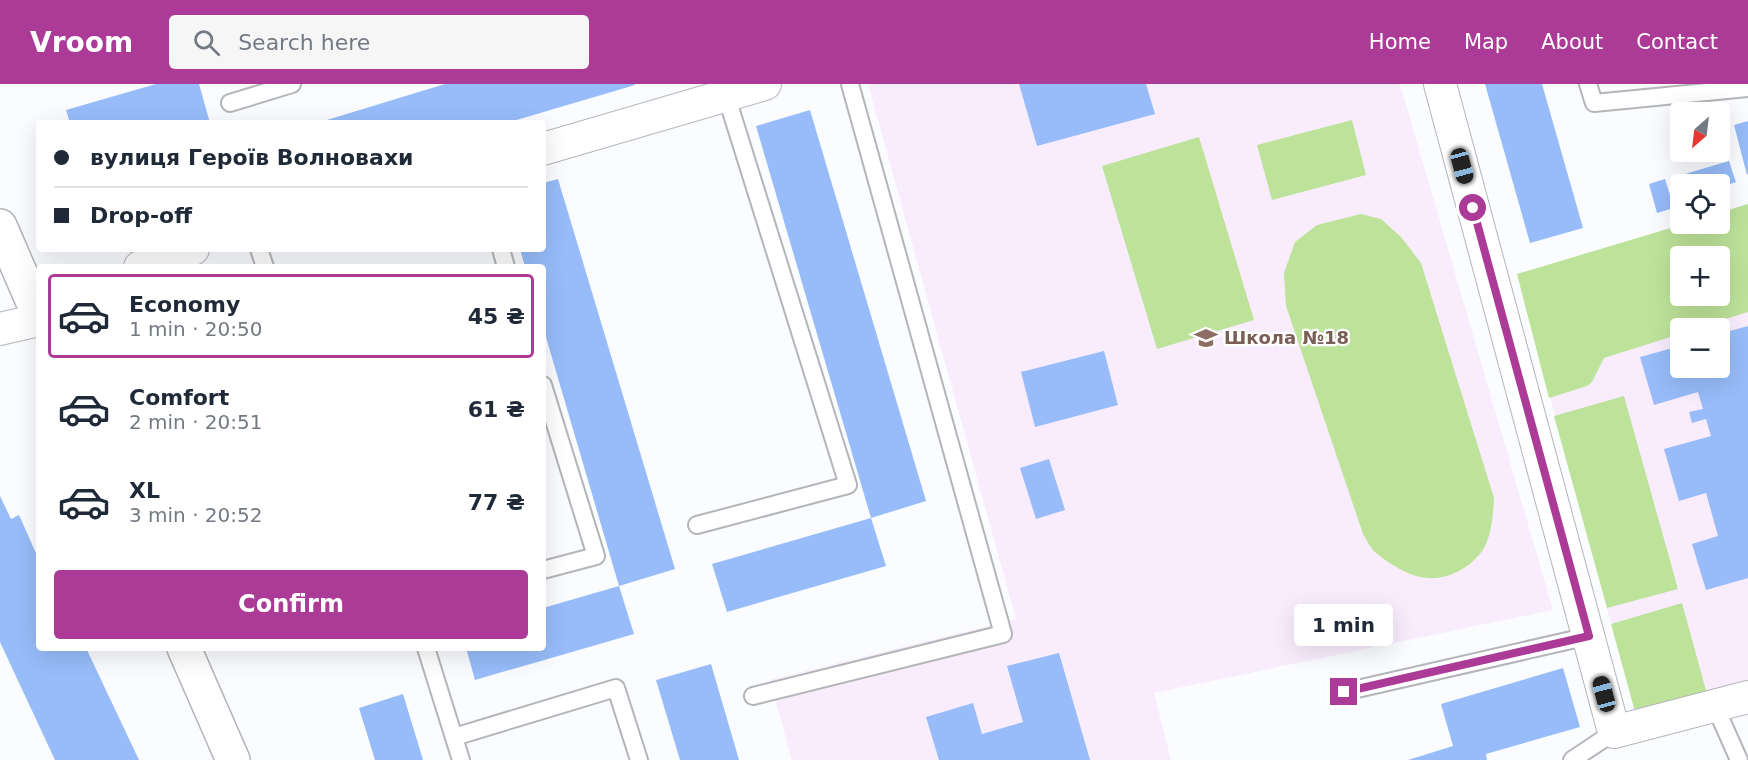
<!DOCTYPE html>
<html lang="en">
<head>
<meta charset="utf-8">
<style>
  body { margin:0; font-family:"DejaVu Sans",sans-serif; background:#f6f6f7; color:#1f2937; height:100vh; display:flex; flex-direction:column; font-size:22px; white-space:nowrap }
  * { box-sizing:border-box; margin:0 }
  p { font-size:20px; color:#747a83 }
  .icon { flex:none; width:33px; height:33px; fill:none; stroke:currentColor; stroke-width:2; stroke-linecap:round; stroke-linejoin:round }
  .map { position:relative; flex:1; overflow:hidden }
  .panel { position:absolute; left:36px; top:180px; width:510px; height:387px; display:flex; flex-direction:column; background:#fff; border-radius:6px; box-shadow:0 6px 24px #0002 }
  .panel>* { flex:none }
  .top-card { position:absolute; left:36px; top:36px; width:510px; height:132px; border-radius:6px; box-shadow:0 6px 24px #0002; display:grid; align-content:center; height:132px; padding:0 18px; background:#fff }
  .needle { width:39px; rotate:208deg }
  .fabs { position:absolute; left:1670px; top:18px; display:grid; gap:12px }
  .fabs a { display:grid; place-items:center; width:60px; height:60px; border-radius:6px; background:#fff; box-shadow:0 6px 24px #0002; font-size:30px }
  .end { position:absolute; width:27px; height:27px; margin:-14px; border:8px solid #ab3b97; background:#fff; box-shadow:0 0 0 3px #fff }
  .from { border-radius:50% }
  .bubble { position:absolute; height:42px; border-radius:6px; background:#fff; box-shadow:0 6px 24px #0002; font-size:20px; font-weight:700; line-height:42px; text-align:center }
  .car { position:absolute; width:18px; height:36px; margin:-18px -9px; border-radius:8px; box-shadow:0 0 4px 2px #0007; background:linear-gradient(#222 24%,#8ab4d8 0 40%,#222 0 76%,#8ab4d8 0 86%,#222 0) }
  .top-card b { display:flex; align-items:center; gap:21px; height:57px; font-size:22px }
  .top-card b+b { border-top:2px solid #e0e1e3 }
  .top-card i { width:15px; height:15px; background:#1f2937 }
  ul { padding:10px 0 0; list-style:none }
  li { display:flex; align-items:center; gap:18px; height:84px; margin:0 12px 9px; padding:0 6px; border:3px solid transparent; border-radius:6px }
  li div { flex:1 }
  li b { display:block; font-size:22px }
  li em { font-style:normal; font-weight:700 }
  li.on { border-color:#ab3b97 }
  li>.icon { width:54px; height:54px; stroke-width:1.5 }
  .button { display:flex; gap:12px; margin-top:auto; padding:12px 18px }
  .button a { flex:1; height:69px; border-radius:6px; background:#ab3b97; color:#fff; font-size:24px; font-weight:700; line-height:69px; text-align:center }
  header { display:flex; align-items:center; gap:36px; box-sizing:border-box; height:84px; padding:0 30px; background:#ab3b97; color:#fff }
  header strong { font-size:28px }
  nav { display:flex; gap:33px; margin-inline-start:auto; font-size:21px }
  .search { width:420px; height:54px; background:#f6f6f7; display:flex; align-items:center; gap:15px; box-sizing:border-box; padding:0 21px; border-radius:6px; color:#747a83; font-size:22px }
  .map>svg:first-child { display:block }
  .education { fill:#f9edfd; fill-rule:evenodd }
  .green { fill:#bde39b; fill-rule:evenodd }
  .building { fill:#97bcf9 }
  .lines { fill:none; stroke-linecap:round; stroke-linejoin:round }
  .service-casing { stroke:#b3b5b8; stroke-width:20 }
  .minor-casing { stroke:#b3b5b8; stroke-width:34 }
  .tertiary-casing { stroke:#b3b5b8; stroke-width:36 }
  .service { stroke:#fff; stroke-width:16 }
  .minor { stroke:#fff; stroke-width:32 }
  .tertiary { stroke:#fff; stroke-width:33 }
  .route { stroke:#ab3b97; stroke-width:8 }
  .labels { text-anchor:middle; stroke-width:4.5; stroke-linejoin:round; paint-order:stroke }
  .education-label { font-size:18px; font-weight:bold; fill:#785e54; stroke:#fff; text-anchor:start }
</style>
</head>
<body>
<header>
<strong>Vroom</strong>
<div class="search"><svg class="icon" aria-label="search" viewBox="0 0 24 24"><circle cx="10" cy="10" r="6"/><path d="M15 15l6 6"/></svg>Search here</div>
<nav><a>Home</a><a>Map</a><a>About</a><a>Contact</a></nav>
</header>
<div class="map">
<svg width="1748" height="676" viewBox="0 0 1748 676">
  <rect width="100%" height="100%" fill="#fafcff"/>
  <g class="education">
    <polygon points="868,0 1400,0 1553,526 1154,609 1171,676 792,676 770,596 1016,535"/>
    <path d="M1748,120V600L1635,628L1517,190L1684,140H1719V129ZM1680,172H1719V212H1680ZM1680,244H1719V284H1680Z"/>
  </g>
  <g class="green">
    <polygon points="1352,36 1366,91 1272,116 1257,61"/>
    <polygon points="1199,53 1254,236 1157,265 1102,82"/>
    <path d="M1748,120V228L1696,244H1680V250L1604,274L1592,298L1587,302L1549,314L1517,190L1684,140H1719V129ZM1719,172V212H1680V172Z"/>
    <path d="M1361,130L1381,135L1401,153L1421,179L1494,414C1493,431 1492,449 1484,464C1474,481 1451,495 1430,494C1411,494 1390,480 1376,469C1370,464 1367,456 1363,450L1286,222L1284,189L1295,158L1317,141Z"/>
    <polygon points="1624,312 1678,505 1607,524 1554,332"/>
    <polygon points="1682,519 1707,610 1635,628 1611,540"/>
  </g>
  <g class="building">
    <polygon points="156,0 199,0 210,39 70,39 66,26"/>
    <polygon points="445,0 634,0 635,1 506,39 317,39"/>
    <polygon points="1019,0 1146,0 1155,30 1037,62"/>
    <polygon points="1485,0 1542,0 1583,144 1530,159"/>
    <polygon points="810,26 926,417 871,434 756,42"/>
    <polygon points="1748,37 1748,90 1747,91 1734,41"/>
    <polygon points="1729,77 1736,98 1719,104 1719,100 1688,100 1685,90"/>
    <polygon points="558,95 675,485 619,502 543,243 543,183 525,183 520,165 543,165 543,99"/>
    <polygon points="1665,95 1674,124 1657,129 1649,100"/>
    <polygon points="1748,242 1748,494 1706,506 1692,460 1718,452 1706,409 1679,417 1664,365 1711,352 1706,335 1692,339 1689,328 1703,325 1698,308 1654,321 1640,273 1680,262 1680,284 1719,284 1719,250"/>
    <polygon points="1104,267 1118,321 1035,343 1021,288"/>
    <polygon points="1049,375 1065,426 1036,435 1020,384"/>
    <polygon points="0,412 11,435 19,431 39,476 39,564 86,564 139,676 55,676 0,558"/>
    <polygon points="871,434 886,482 727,528 712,480"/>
    <polygon points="619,502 634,550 475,596 466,564 543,564 543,524"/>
    <polygon points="1059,569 1090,676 939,676 926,633 973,619 982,650 1023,638 1007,582"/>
    <polygon points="711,580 739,676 680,676 656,596"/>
    <polygon points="1563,584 1580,643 1486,670 1487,676 1408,676 1453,662 1441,620"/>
    <polygon points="403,610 423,676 375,676 359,624"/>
  </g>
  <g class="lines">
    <g class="service-casing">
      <g id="service">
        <polyline points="1588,0 1594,19 1748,4"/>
        <polyline points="230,19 292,0"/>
        <polyline points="259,165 265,183"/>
        <polyline points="501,165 506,183"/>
        <polyline points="543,301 596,472 543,486"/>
        <polyline points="697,441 848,401 726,11"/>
        <polyline points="426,564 461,676"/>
        <polyline points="1344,608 1589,552"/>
        <polyline points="753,612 1003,550 850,0"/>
        <polyline points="1715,622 1739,676"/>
        <polyline points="454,653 616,604 639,676"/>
        <polyline points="1572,676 1614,648"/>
      </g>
    </g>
    <g class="minor-casing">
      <g id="minor">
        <polyline points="1440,0 1614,648 1748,613"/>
        <polyline points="543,65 765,0"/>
        <polyline points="140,183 193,165"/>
        <polyline points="0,245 39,236"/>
      </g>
    </g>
    <g class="tertiary-casing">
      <g id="tertiary">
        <polyline points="0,142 39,232"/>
        <polyline points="184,564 233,676"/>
      </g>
    </g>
    <use href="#service" class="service"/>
    <use href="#minor" class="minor"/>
    <use href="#tertiary" class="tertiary"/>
  </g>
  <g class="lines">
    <polyline class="route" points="1344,608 1589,552 1473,124"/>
  </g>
  <defs>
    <g id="school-bare" transform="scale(1.8)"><path d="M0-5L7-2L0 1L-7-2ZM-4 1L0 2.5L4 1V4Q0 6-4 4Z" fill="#8d6e63" stroke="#fff" stroke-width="2.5" paint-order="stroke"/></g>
  </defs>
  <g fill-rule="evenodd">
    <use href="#school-bare" x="1206" y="254"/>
  </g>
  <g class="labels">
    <g class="education-label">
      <text x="1224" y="260">Школа №18</text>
    </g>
  </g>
</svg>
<div class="fabs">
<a><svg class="needle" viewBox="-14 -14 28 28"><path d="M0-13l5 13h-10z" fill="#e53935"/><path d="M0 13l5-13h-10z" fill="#747a83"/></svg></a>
<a><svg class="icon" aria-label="locate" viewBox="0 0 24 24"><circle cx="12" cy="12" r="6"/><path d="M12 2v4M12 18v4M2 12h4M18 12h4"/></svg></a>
<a>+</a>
<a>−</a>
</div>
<i class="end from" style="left:1473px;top:124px"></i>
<i class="end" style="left:1344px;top:608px"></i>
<div class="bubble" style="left:1294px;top:520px;width:99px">1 min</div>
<i class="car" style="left:1462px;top:82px;rotate:165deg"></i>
<i class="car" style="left:1604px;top:610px;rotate:345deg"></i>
<div class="top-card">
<b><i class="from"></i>вулиця Героїв Волновахи</b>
<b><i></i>Drop-off</b>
</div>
<section class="panel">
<ul>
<li class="on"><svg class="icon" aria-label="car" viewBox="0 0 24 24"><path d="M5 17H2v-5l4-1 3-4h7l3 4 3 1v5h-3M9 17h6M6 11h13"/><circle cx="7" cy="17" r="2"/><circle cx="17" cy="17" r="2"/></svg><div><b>Economy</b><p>1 min · 20:50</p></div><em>45 ₴</em></li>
<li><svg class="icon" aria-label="car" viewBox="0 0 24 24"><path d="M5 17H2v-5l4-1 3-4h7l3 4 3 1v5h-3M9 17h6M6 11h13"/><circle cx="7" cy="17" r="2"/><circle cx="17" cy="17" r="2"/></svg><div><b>Comfort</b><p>2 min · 20:51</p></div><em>61 ₴</em></li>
<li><svg class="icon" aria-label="car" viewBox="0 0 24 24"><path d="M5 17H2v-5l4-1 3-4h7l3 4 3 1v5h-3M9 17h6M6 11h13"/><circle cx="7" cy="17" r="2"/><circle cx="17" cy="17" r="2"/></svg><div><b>XL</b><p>3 min · 20:52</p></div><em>77 ₴</em></li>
</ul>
<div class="button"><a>Confirm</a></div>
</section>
</div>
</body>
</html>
